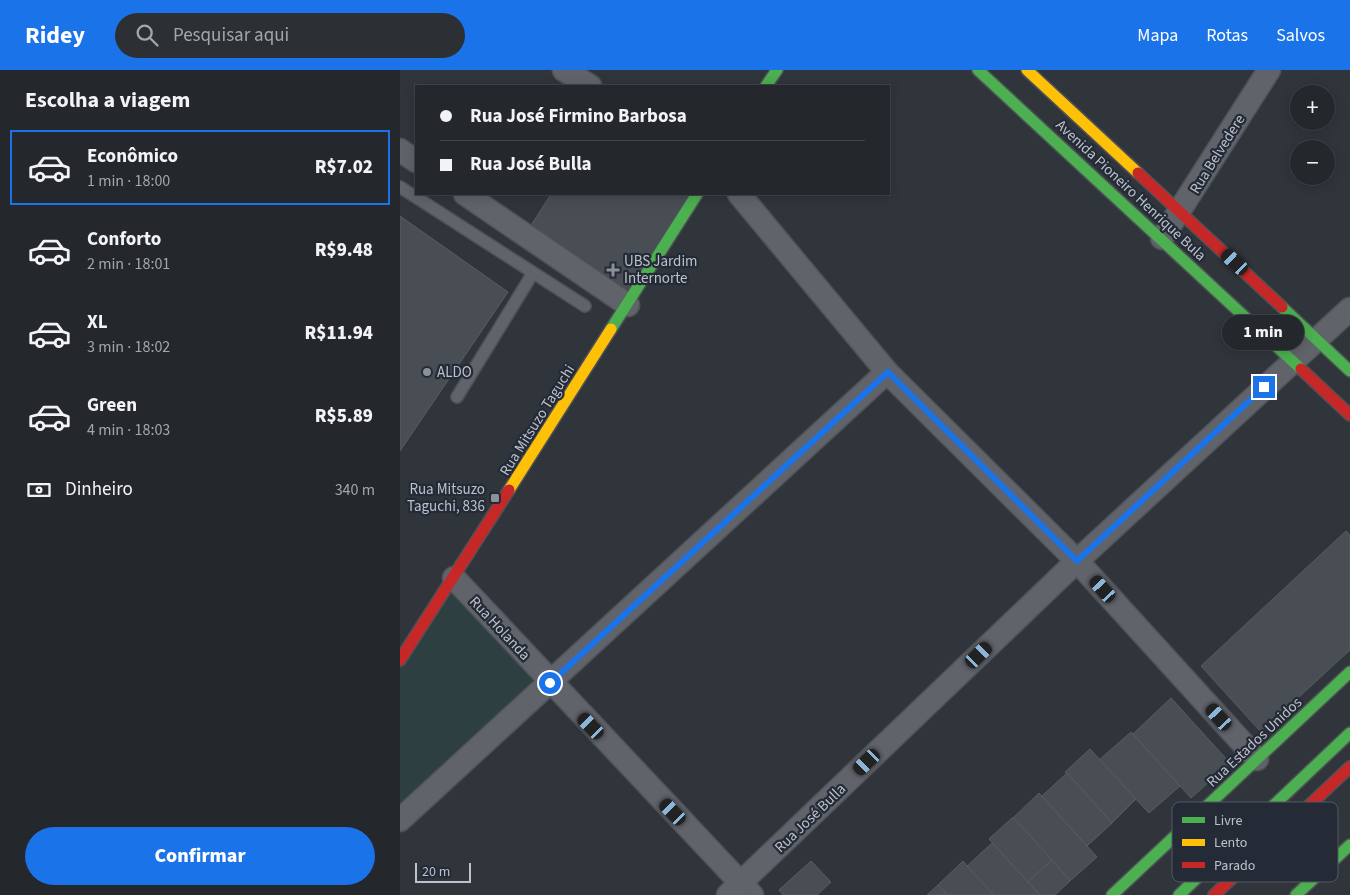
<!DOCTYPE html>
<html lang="pt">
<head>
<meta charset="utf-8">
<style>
  body { margin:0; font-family:"Source Sans 3",sans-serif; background:#2c3035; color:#f1f3f6; height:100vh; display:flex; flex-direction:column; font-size:19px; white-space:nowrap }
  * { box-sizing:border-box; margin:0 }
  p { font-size:16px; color:#a3a6aa }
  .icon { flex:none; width:28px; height:28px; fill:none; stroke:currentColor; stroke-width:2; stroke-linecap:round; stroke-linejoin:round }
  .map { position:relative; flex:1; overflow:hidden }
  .sheet { display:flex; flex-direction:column; background:#24282d; width:400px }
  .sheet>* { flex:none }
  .guide { position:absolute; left:15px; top:15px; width:475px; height:110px; border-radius:0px; box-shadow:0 2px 12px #0003,0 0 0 1px #414449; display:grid; align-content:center; height:110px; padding:0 25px; background:#24282d }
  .tools { position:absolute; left:890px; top:15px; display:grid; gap:10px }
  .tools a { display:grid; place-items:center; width:45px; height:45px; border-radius:50%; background:#24282d; box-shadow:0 2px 12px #0003,0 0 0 1px #414449; font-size:25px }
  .scale { position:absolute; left:15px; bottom:12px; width:56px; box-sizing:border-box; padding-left:5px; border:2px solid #bcc1cb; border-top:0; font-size:14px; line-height:18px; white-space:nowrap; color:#bcc1cb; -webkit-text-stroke:4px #242b36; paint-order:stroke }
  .end { position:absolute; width:22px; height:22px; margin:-11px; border:6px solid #1a73e8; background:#fff; box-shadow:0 0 0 2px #fff }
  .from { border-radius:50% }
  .bubble { position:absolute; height:35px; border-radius:18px; background:#24282d; box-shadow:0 2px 12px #0003,0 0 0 1px #414449; font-size:16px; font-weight:800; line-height:35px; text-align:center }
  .car { position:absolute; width:15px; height:30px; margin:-15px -8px; border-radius:6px; box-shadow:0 0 4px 1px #0007; background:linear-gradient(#222 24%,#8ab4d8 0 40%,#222 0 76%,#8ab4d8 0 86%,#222 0) }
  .guide b { display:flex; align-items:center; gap:18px; height:48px; font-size:19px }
  .guide b+b { border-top:1px solid #414449 }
  .guide i { width:12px; height:12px; background:#f1f3f6 }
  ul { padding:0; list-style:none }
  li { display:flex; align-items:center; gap:15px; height:75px; margin:0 10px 8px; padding:0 15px; border:2px solid transparent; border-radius:0px }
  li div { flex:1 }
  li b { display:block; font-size:19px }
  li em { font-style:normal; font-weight:800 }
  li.current { border-color:#1a73e8 }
  li>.icon { width:45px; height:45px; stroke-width:1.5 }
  h2 { padding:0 25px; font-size:22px; line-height:60px }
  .pay { display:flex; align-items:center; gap:12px; height:55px; padding:0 25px; font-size:19px }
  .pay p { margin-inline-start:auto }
  .button { display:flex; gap:10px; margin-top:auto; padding:10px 25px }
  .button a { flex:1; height:58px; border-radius:30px; background:#1a73e8; color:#fff; font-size:20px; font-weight:800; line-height:58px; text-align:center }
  header { display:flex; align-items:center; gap:30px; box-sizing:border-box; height:70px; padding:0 25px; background:#1a73e8; color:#fff }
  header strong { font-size:24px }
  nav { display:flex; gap:28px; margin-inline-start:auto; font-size:18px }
  .search { width:350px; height:45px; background:#2c3035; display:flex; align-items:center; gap:12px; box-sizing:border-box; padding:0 18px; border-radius:28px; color:#a3a6aa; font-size:19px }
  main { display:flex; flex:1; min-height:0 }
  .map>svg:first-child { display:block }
  .green { fill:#2e3f42 }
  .building { fill:#494d54; stroke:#595c63 }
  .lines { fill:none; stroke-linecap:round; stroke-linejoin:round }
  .lane-casing { stroke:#4e5156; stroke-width:14 }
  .street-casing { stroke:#4e5156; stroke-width:25 }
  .fast-casing { stroke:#4e5156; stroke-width:14 }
  .slow-casing { stroke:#4e5156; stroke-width:14 }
  .jam-casing { stroke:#4e5156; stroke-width:14 }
  .lane { stroke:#60636a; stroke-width:11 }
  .street { stroke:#60636a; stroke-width:22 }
  .fast { stroke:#4caf50; stroke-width:11 }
  .slow { stroke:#ffc107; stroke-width:11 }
  .jam { stroke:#c62828; stroke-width:11 }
  .route { stroke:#1a73e8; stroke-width:6 }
  .poi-dot { fill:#8b9099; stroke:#242b36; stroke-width:2 }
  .labels { text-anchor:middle; stroke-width:4.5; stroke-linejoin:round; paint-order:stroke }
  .street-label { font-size:15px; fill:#bcc1cb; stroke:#242b36 }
  .poi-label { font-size:15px; fill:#bcc1cb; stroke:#242b36; text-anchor:start }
  .key { fill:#242b36; stroke:#525863; stroke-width:1 }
  .key-label { font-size:14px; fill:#bcc1cb }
</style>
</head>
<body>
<header>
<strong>Ridey</strong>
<div class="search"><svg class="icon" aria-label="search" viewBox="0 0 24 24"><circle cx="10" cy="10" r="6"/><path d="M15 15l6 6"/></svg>Pesquisar aqui</div>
<nav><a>Mapa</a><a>Rotas</a><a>Salvos</a></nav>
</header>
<main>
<section class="sheet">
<h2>Escolha a viagem</h2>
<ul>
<li class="current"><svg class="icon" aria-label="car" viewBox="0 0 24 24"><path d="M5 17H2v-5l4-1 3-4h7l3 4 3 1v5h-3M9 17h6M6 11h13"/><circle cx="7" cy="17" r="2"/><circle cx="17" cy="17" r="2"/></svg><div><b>Econômico</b><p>1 min · 18:00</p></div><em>R$7.02</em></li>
<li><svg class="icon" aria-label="car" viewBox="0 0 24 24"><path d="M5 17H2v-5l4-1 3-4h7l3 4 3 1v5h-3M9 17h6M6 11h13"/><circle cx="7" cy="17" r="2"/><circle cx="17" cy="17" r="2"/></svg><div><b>Conforto</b><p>2 min · 18:01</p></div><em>R$9.48</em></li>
<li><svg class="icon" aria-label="car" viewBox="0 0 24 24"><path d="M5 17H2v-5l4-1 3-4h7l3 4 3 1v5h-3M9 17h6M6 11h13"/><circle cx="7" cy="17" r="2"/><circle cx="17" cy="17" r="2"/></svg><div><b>XL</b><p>3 min · 18:02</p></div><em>R$11.94</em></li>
<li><svg class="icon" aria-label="car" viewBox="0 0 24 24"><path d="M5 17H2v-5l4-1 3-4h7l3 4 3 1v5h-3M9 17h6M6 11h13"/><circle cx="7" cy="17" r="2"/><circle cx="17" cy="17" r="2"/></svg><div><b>Green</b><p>4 min · 18:03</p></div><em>R$5.89</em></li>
</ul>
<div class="pay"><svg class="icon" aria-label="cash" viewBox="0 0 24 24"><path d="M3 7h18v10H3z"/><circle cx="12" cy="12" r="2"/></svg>Dinheiro<p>340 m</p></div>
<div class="button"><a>Confirmar</a></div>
</section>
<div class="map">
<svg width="950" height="825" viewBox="0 0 950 825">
  <rect width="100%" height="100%" fill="#30353c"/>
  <polygon class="green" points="54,508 150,613 0,750 0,590"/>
  <g class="building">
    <polygon points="151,124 297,124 228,235 125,165"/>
    <polygon points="0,146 108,222 0,381"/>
    <polygon points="946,461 950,465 950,580 861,662 801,596"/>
    <polygon points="771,628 830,693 791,728 733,664"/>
    <polygon points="731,662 780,716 749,743 699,690"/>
    <polygon points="690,679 736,729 712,753 665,702"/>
    <polygon points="667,703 712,753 687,776 642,726"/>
    <polygon points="639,723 697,787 670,811 613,748"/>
    <polygon points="613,747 652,790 628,812 589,769"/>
    <polygon points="592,773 640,825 594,825 567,796"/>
    <polygon points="652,790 670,811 655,825 640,825 628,812"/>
    <polygon points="411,791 431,812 417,825 383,825 379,820"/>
    <polygon points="563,791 567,796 594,825 547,825 538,815"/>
    <polygon points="538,815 547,825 527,825"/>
  </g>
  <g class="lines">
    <g class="lane-casing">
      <g id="lane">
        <polyline points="0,117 185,236"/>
        <polyline points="57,327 133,203"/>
      </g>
    </g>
    <g class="street-casing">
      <g id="street">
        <polyline points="164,0 190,16"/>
        <polyline points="0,80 16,91"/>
        <polyline points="65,124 228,235"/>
        <polyline points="339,124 487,302 677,491 857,689"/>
        <polyline points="762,168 869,0"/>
        <polyline points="54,508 352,825"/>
        <polyline points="0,750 487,302"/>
        <polyline points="328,825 677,491 950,239"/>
      </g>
    </g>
    <g class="fast-casing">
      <g id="fast">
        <polyline points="578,0 901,299"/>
        <polyline points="366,16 377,0"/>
        <polyline points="882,237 950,301"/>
        <polyline points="211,259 297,124"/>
        <polyline points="712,825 950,602"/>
        <polyline points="779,825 950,663"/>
        <polyline points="896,825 950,775"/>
      </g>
    </g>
    <g class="slow-casing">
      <g id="slow">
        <polyline points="627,0 738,103"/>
        <polyline points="109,420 211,259"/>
      </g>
    </g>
    <g class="jam-casing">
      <g id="jam">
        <polyline points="738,103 882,237"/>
        <polyline points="901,299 950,345"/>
        <polyline points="0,590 109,420"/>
        <polyline points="814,825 950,697"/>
      </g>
    </g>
    <use href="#lane" class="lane"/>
    <use href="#street" class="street"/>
    <use href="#fast" class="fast"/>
    <use href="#slow" class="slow"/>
    <use href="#jam" class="jam"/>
  </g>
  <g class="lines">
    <polyline class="route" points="150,613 488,302 677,491 864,317"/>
  </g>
  <g class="poi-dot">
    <path d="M210.5 192.5h5v5h5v5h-5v5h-5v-5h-5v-5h5z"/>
    <circle cx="27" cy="302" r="5"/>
    <rect x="90" y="423" width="10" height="10" rx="2.5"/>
  </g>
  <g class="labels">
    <g class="street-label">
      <text transform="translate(817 84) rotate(-58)" y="5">Rua Belvedere</text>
      <text transform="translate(731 120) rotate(43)" y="5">Avenida Pioneiro Henrique Bula</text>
      <text transform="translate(137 350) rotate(-58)" y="5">Rua Mitsuzo Taguchi</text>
      <text transform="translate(100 558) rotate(47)" y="5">Rua Holanda</text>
      <text transform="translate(854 672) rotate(-43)" y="5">Rua Estados Unidos</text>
      <text transform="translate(410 748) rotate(-44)" y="5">Rua José Bulla</text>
    </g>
    <g class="poi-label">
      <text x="224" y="196">UBS Jardim<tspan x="224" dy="17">Internorte</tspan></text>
      <text x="37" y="307">ALDO</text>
      <text x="85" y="424" text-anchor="end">Rua Mitsuzo<tspan x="85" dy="17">Taguchi, 836</tspan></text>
    </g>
  </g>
  <rect x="772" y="732" width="166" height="80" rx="8" class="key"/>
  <rect x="782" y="747" width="23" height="6" fill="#4caf50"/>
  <rect x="782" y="769" width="23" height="7" fill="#ffc107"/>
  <rect x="782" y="792" width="23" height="6" fill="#c62828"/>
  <g class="key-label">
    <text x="814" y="755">Livre</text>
    <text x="814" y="777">Lento</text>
    <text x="814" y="800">Parado</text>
  </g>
</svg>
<div class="tools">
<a>+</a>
<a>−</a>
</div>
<div class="scale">20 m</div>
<i class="end from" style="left:150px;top:613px"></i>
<i class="end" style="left:864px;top:317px"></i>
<div class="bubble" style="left:822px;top:245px;width:82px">1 min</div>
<i class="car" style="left:835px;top:192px;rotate:313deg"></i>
<i class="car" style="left:703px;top:519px;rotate:318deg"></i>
<i class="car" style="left:579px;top:585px;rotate:46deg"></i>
<i class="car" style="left:819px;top:647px;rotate:318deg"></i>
<i class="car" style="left:191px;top:656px;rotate:316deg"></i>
<i class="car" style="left:467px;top:692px;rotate:226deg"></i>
<i class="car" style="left:273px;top:742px;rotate:316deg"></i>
<div class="guide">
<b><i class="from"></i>Rua José Firmino Barbosa</b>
<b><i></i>Rua José Bulla</b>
</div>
</div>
</main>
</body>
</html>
